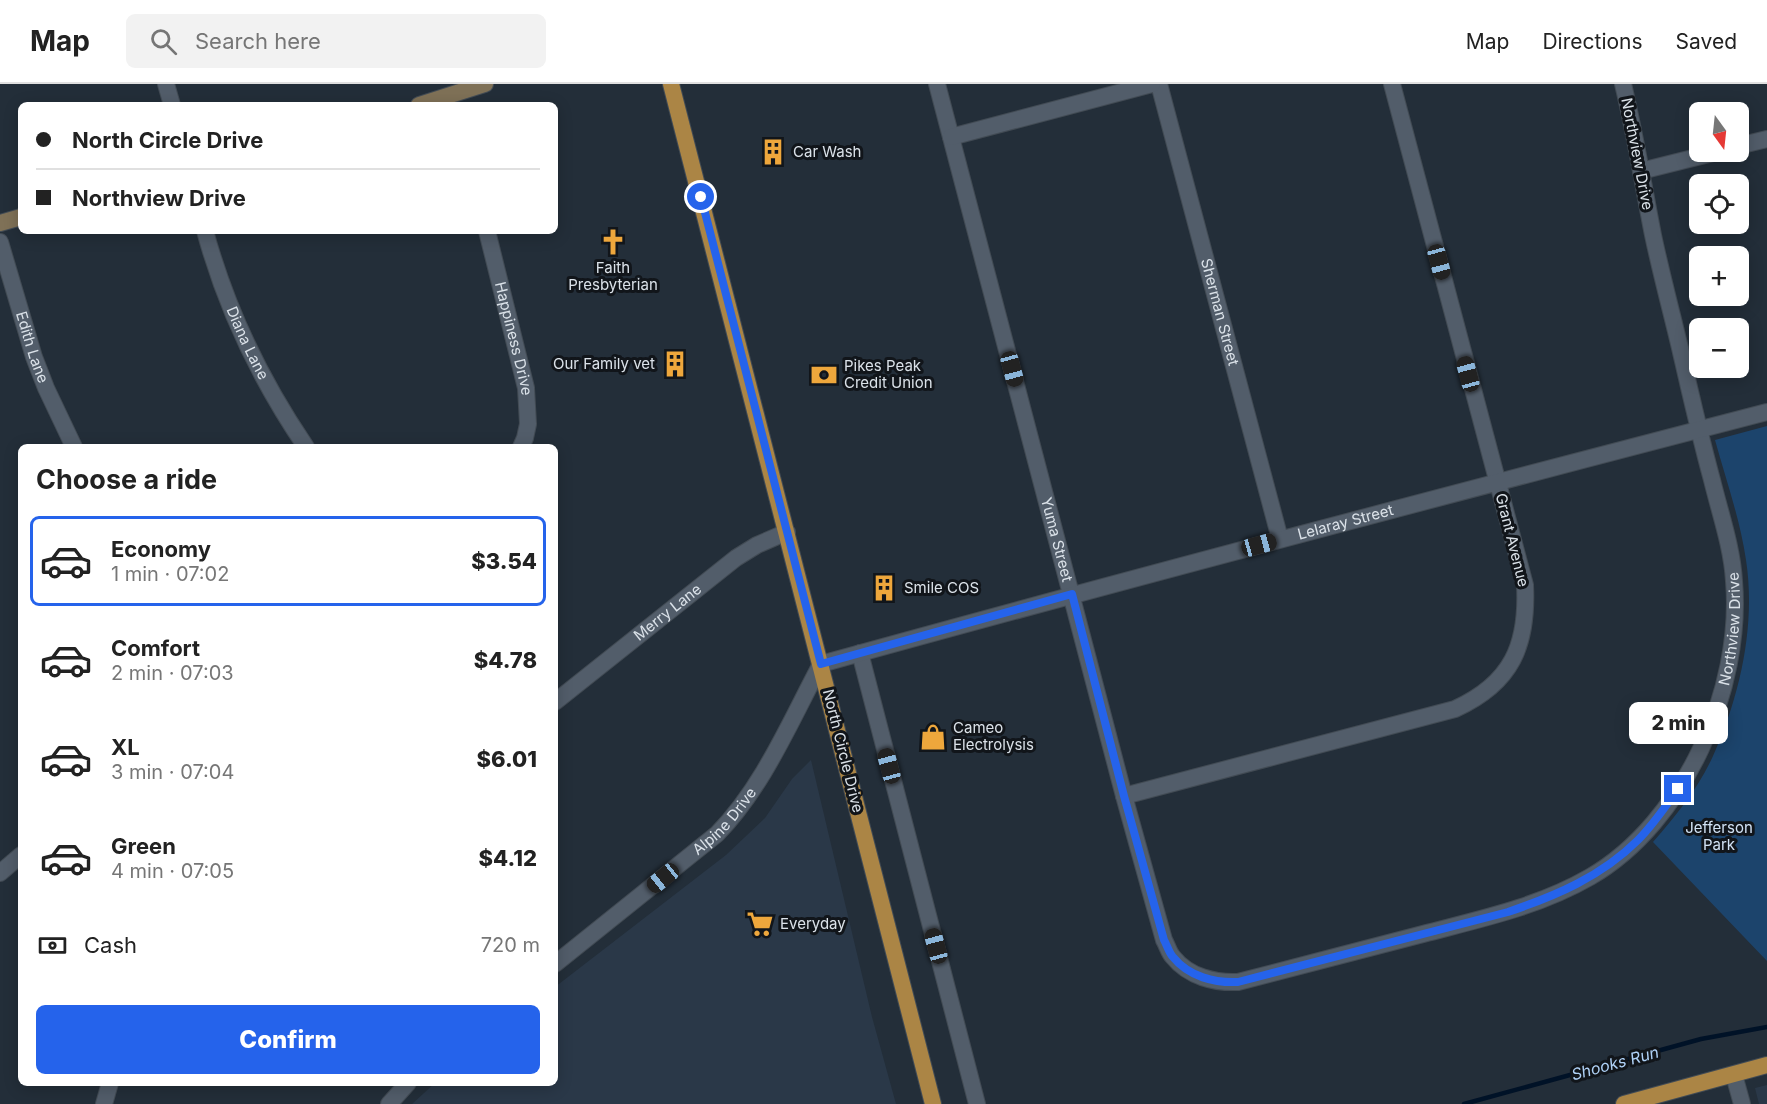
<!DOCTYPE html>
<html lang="en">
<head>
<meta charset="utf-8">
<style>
  body { margin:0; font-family:Inter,sans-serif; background:#f2f2f2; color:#222; height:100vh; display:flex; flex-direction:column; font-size:22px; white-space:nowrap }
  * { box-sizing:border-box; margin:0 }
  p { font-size:20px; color:#767676 }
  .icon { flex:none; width:33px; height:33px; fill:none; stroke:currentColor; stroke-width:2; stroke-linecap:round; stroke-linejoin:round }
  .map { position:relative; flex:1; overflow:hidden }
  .details { position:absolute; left:18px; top:360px; width:540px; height:642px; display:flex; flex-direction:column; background:#fff; border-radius:9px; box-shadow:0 3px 15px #0003 }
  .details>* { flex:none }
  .hud { position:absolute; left:18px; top:18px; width:540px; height:132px; border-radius:9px; box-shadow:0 3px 15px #0003; display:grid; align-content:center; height:132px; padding:0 18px; background:#fff }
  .needle { width:39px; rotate:165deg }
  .buttons { position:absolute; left:1689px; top:18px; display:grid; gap:12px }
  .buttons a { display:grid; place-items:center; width:60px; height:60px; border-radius:9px; background:#fff; box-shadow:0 3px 15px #0003; font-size:30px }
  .end { position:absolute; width:27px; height:27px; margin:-14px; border:8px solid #2563eb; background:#fff; box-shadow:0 0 0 3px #fff }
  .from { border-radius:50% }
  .bubble { position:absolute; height:42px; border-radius:9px; background:#fff; box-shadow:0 3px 15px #0003; font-size:20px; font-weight:800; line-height:42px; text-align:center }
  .car { position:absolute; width:18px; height:36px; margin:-18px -9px; border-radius:8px; box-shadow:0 0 4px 2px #0007; background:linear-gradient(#222 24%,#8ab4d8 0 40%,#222 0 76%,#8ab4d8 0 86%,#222 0) }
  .hud b { display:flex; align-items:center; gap:21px; height:57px; font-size:22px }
  .hud b+b { border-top:2px solid #e0e0e0 }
  .hud i { width:15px; height:15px; background:#222 }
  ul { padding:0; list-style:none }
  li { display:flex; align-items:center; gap:18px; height:90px; margin:0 12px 9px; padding:0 6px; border:3px solid transparent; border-radius:9px }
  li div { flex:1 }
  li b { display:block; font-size:22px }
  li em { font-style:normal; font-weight:800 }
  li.on { border-color:#2563eb }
  li>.icon { width:54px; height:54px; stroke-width:1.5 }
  h2 { padding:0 18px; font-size:27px; line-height:72px }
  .pay { display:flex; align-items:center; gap:15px; height:66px; padding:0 18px; font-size:22px }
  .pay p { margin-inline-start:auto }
  .cta { display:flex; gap:12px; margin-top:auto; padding:12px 18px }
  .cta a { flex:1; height:69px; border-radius:9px; background:#2563eb; color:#fff; font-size:24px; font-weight:800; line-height:69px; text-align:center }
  header { display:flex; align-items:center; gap:36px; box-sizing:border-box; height:84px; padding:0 30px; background:#fff; border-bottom:2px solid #e0e0e0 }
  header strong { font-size:28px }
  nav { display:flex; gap:33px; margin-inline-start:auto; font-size:21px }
  .search { width:420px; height:54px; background:#f2f2f2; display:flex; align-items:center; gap:15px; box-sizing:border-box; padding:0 21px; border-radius:9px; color:#767676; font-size:22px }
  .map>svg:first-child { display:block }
  .built { fill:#2a3848 }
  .green { fill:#1c446c }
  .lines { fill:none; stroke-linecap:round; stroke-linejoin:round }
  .stream { stroke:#001227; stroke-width:4.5 }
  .minor-casing { stroke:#424b54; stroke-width:18 }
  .secondary-casing { stroke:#424b54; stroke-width:18 }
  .primary-casing { stroke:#424b54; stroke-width:18 }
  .minor { stroke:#525d6a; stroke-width:16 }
  .secondary { stroke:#7f7157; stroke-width:16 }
  .primary { stroke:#ab8545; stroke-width:16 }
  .route { stroke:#2563eb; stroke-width:8 }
  .labels { text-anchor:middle; stroke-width:6; stroke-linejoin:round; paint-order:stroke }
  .poi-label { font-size:15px; fill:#dbe2e9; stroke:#11151a; text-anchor:start }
  .street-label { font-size:15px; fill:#dbe2e9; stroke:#11151a }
  .park-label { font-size:15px; fill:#d2e3f6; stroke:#11151a }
  .water-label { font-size:16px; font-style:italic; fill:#afd1f6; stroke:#11151a }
</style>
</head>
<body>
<header>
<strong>Map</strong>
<div class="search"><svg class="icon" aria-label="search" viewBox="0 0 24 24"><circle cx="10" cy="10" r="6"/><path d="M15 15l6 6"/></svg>Search here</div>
<nav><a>Map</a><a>Directions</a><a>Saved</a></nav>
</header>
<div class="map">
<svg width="1767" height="1020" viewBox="0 0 1767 1020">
  <rect width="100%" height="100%" fill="#232e39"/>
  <g class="built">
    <polygon points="811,676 872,933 896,1020 412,1020 435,999 555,999 555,903 726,771 765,734 792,695"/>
    <polygon points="1767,1001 1767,1020 1759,1020 1755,1004"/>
  </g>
  <path class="green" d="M1767,342V877L1653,758C1676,732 1699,703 1713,672C1740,612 1756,541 1746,476C1740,435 1726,396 1715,356Z"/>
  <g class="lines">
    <polyline class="stream" points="1464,1020 1701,955 1767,943"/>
    <g class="minor-casing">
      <g id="minor">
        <polyline points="166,0 172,21"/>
        <path id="s1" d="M937,0L1124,712L1164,856C1167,861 1169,869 1173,873C1189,893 1215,899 1238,898C1300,882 1361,866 1423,850C1480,835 1538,823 1590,793C1685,738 1743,604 1734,497C1732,463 1720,429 1712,396C1700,352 1690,308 1680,264C1671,226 1661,189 1653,151C1643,100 1635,50 1623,0"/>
        <path id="s2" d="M1159,0L1280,455"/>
        <polyline points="951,53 1152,0"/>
        <polyline points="1738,62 1767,55"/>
        <polyline points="1641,87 1717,68"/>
        <path id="s3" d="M205,147C226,224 261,297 306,363"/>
        <path id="s4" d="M487,147L526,304L528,340L525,354L521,363"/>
        <path id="s5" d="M0,158L34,273L46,304L74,363"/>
        <polyline points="860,569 977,1020"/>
        <path id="s6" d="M555,618L736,474L757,461L787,448"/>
        <path d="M1124,712L1455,625C1512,599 1528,561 1525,501L1392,0"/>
        <polyline points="0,789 21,771"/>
        <path id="s7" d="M555,880L717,750C763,703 790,638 821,580C1135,493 1451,410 1767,328"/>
        <polyline points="1734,991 1742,1020"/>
        <polyline points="104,1020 110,999"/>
        <polyline points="389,1020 408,999"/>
      </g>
    </g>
    <g class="secondary-casing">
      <g id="secondary">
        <polyline points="419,21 485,0"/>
        <polyline points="0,139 21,133"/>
      </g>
    </g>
    <g class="primary-casing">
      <g id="primary">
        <polyline points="671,0 933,1020"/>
        <polyline points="1624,1020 1767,981"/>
      </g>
    </g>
    <use href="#minor" class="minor"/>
    <use href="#secondary" class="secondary"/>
    <use href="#primary" class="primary"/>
  </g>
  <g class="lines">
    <path class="route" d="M701,113L821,580L1072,510L1124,712L1164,856C1167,861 1169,869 1173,873C1189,893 1215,899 1238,898L1508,828C1555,812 1601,793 1638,756C1653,741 1666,722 1678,705"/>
  </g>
  <defs>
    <g id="building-bare" transform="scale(2.07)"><path d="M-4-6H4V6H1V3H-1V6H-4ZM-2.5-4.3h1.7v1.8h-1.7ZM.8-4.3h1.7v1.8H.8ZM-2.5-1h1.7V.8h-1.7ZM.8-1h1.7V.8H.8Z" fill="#eea73c" stroke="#11151a" stroke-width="2.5" paint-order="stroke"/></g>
    <g id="church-bare" transform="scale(2.07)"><path d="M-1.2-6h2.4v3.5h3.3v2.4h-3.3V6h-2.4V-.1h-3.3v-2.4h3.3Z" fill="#eea73c" stroke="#11151a" stroke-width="2.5" paint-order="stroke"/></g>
    <g id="bank-bare" transform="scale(2.07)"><path d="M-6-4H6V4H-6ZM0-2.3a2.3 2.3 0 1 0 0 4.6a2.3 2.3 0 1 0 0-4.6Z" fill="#eea73c" stroke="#11151a" stroke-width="2.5" paint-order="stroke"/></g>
    <g id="shop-bare" transform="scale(2.07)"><path d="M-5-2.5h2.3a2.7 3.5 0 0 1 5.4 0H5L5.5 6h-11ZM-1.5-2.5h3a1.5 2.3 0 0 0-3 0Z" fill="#eea73c" stroke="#11151a" stroke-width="2.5" paint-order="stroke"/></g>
    <g id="supermarket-bare" transform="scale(2.07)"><path d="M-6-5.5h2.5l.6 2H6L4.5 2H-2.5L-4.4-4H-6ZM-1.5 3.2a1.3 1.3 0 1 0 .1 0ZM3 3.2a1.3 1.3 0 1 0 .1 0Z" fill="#eea73c" stroke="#11151a" stroke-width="2.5" paint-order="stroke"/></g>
  </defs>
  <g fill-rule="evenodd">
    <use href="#building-bare" x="773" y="68"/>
    <use href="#church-bare" x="613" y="158"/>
    <use href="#building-bare" x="675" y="280"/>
    <use href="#bank-bare" x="824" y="291"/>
    <use href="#building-bare" x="884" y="504"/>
    <use href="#shop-bare" x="933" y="653"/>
    <use href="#supermarket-bare" x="760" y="840"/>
  </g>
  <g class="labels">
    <g class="poi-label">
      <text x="793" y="73">Car Wash</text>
      <text x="613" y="189" text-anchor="middle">Faith<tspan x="613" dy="17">Presbyterian</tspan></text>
      <text x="655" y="285" text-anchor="end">Our Family vet</text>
      <text x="844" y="287">Pikes Peak<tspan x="844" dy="17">Credit Union</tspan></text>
      <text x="904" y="509">Smile COS</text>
      <text x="953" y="649">Cameo<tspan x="953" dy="17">Electrolysis</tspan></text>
      <text x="780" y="845">Everyday</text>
    </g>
    <g class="street-label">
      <text transform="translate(1637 70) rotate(79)" y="5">Northview Drive</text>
      <text dy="5" stroke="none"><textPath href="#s2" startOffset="236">Sherman Street</textPath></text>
      <text dy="5" stroke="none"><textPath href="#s4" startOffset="111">Happiness Drive</textPath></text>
      <text dy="5" stroke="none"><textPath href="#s3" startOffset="120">Diana Lane</textPath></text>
      <text dy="5" stroke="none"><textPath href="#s5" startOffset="110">Edith Lane</textPath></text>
      <text dy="5" stroke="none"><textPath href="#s7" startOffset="951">Lelaray Street</textPath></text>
      <text dy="5" stroke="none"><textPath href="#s1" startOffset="471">Yuma Street</textPath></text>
      <text transform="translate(1512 456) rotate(76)" y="5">Grant Avenue</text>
      <text dy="5" stroke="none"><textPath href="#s6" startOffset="144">Merry Lane</textPath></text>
      <text dy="5" stroke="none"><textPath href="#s1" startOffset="1642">Northview Drive</textPath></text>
      <text transform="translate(843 667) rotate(76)" y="5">North Circle Drive</text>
      <text dy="5" stroke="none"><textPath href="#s7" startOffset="222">Alpine Drive</textPath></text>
    </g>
    <g class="park-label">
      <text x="1719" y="749">Jefferson<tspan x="1719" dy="17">Park</tspan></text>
    </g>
    <g class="water-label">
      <text transform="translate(1615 979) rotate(-15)" y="6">Shooks Run</text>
    </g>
  </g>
</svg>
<div class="buttons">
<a><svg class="needle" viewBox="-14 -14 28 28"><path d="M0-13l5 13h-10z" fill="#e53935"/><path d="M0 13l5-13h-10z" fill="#767676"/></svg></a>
<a><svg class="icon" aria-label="locate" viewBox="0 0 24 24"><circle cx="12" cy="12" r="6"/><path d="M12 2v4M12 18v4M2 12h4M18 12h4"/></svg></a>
<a>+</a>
<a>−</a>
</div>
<i class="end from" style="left:701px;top:113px"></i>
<i class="end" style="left:1678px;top:705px"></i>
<div class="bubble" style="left:1629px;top:618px;width:99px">2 min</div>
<i class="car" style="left:1439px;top:178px;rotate:165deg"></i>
<i class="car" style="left:1012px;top:285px;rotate:165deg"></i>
<i class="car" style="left:1468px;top:290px;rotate:345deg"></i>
<i class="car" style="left:1259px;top:461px;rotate:75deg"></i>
<i class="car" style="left:889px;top:682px;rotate:345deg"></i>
<i class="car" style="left:663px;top:794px;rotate:231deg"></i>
<i class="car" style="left:936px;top:862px;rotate:345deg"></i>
<div class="hud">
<b><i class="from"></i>North Circle Drive</b>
<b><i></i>Northview Drive</b>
</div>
<section class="details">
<h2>Choose a ride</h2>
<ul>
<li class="on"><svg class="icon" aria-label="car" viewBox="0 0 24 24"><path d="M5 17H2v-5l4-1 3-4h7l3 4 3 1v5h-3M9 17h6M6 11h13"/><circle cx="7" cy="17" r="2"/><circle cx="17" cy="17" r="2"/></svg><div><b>Economy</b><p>1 min · 07:02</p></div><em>$3.54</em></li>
<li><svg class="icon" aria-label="car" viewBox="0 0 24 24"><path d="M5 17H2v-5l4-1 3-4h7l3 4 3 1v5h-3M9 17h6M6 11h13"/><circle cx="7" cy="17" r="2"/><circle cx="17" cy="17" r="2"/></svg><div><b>Comfort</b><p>2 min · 07:03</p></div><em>$4.78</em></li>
<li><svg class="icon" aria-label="car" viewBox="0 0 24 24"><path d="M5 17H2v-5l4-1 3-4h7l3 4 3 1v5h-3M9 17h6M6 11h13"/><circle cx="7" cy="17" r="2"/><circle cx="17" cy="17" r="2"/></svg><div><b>XL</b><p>3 min · 07:04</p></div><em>$6.01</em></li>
<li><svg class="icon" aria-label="car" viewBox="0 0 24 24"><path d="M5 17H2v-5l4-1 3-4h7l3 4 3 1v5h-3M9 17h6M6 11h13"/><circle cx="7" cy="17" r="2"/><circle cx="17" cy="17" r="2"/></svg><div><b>Green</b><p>4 min · 07:05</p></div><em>$4.12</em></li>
</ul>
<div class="pay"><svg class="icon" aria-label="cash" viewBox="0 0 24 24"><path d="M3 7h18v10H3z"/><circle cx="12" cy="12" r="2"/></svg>Cash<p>720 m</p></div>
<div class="cta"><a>Confirm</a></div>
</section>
</div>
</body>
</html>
